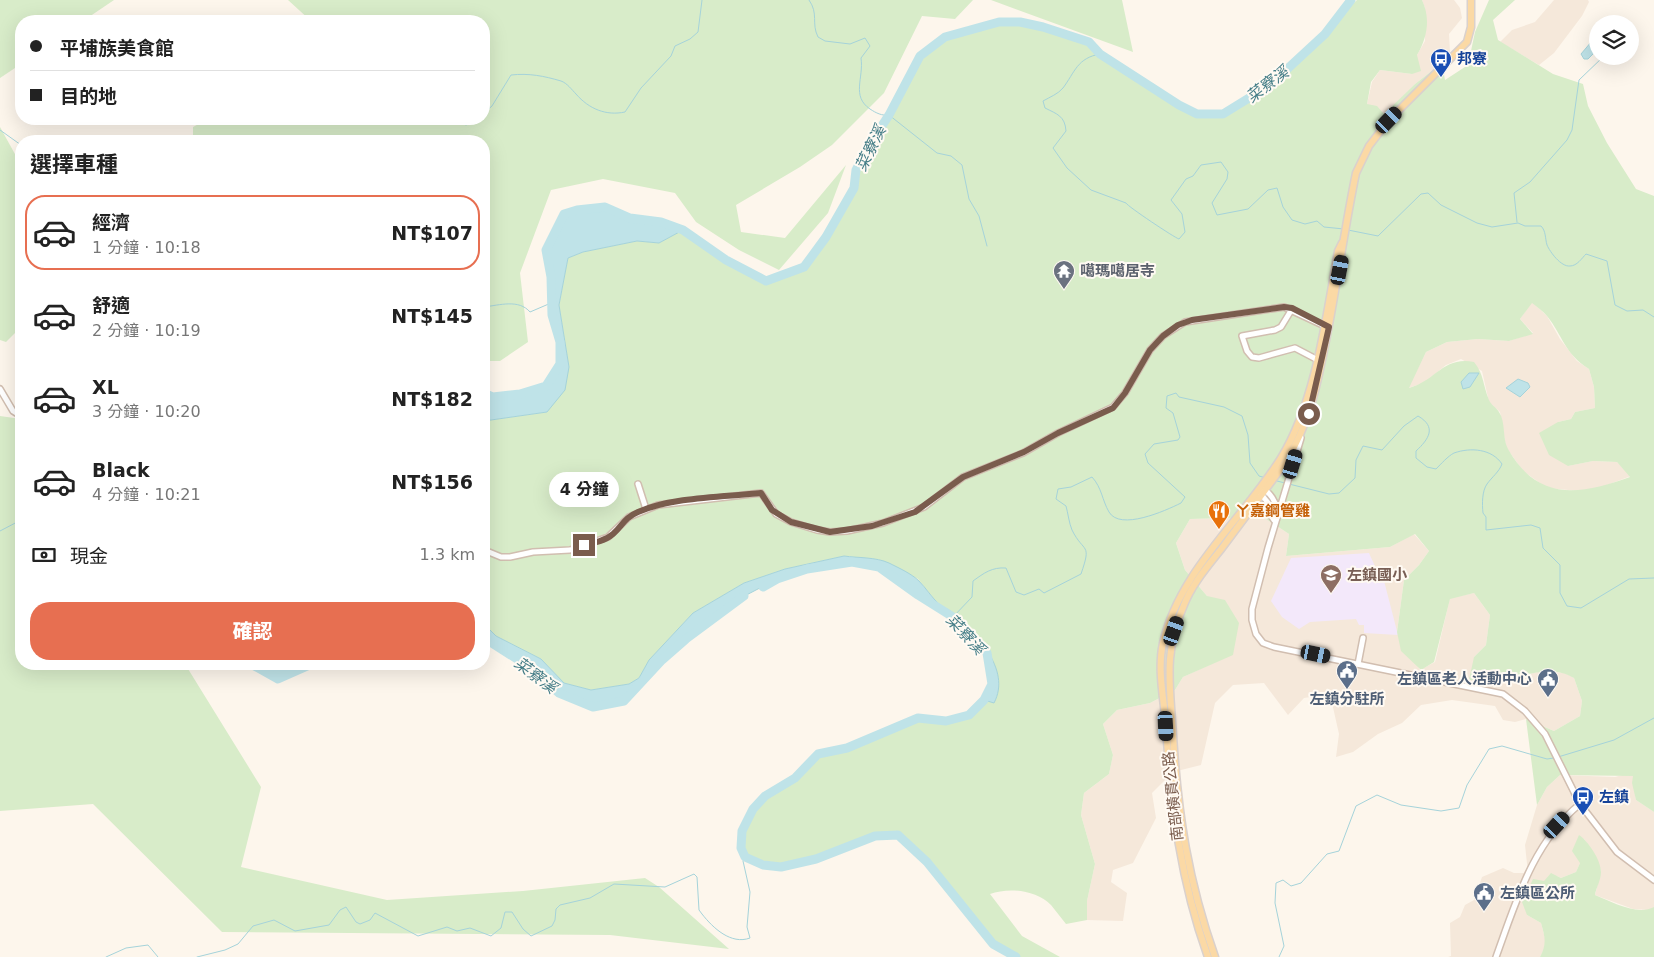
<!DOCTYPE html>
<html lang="zh-TW">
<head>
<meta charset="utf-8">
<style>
  body { margin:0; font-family:"DejaVu Sans","Noto Sans TC",sans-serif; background:#f2f2f2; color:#222; height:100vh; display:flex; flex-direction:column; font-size:19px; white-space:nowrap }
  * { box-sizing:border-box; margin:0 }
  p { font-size:16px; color:#767676 }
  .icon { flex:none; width:28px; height:28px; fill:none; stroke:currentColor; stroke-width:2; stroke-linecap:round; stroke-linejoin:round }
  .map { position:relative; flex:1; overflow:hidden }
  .panel { position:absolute; left:15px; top:135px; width:475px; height:535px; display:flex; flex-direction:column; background:#fff; border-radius:20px; box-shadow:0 5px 20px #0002 }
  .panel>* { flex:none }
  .hud { position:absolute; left:15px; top:15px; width:475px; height:110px; border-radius:20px; box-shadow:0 5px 20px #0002; display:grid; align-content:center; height:110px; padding:0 15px; background:#fff }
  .tools { position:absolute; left:1589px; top:15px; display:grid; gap:10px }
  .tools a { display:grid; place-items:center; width:50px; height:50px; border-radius:50%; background:#fff; box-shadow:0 5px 20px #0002; font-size:25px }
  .end { position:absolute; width:22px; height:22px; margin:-11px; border:6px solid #7a5c4d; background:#fff; box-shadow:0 0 0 2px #fff }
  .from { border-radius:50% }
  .bubble { position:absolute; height:35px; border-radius:18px; background:#fff; box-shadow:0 5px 20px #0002; font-size:16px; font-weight:800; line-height:35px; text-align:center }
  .car { position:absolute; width:15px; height:30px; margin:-15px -8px; border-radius:6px; box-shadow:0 0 4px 1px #0007; background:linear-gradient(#222 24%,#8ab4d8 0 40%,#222 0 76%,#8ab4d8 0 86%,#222 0) }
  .hud b { display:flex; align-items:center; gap:18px; height:48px; font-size:19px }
  .hud b+b { border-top:1px solid #e0e0e0 }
  .hud i { width:12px; height:12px; background:#222 }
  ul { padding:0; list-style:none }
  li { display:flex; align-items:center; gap:15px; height:75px; margin:0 10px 8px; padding:0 5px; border:2px solid transparent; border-radius:20px }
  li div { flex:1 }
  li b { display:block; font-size:19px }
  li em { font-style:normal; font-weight:800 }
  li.selected { border-color:#e76f51 }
  li>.icon { width:45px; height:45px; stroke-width:1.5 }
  h2 { padding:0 15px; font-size:22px; line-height:60px }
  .pay { display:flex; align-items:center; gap:12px; height:55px; padding:0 15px; font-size:19px }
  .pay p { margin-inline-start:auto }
  .cta { display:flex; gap:10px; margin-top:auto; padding:10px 15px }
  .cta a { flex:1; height:58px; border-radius:20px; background:#e76f51; color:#fff; font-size:20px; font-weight:800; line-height:58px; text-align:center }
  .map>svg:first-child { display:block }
  .residential { fill:#f5e8da }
  .education { fill:#f3e8fa }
  .green { fill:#d8ecc9; fill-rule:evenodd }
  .water { fill:#bfe3e8; stroke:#a5d3da }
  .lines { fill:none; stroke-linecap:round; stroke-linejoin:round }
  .stream { stroke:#a5d3da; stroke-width:1 }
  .river { stroke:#bfe3e8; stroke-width:9 }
  .minor-casing { stroke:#d1beb0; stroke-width:8 }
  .major-casing { stroke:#dad1cd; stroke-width:9 }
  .minor { stroke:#fff; stroke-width:5 }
  .major { stroke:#fbd9a5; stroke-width:6 }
  .route { stroke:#7a5c4d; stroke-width:6 }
  .labels { text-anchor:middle; stroke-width:4; stroke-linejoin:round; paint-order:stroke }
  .transit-label { font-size:15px; font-weight:bold; fill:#164399; stroke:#fffaf3; text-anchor:start }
  .worship-label { font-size:15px; font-weight:bold; fill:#5b616d; stroke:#fffaf3; text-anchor:start }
  .food-label { font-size:15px; font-weight:bold; fill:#c56008; stroke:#fffaf3; text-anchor:start }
  .education-label { font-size:15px; font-weight:bold; fill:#785e54; stroke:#fffaf3; text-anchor:start }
  .service-label { font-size:15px; font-weight:bold; fill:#4e5e75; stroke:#fffaf3; text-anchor:end }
  .street-label { font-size:15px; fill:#7a5c4d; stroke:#fffaf3 }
  .water-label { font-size:16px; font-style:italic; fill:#437c86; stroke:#fffaf3 }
</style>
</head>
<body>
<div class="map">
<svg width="1654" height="957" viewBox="0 0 1654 957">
  <rect width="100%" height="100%" fill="#fdf6ec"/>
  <g class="residential">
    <polygon points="1422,0 1454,0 1460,8 1462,18 1449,34 1450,52 1442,63 1415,84 1384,115 1367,104 1372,82 1380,70 1412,74 1417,55 1425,41 1425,8"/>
    <polygon points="1554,0 1588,0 1589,2 1582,16 1554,53 1539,65 1500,42 1512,30 1535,22"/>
    <polygon points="1532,302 1547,316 1560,339 1577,361 1589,369 1594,387 1595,408 1575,412 1571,419 1558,422 1568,466 1593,461 1617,462 1631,476 1599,488 1579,491 1547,488 1523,471 1506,447 1500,412 1489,402 1482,371 1461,359 1446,365 1424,383 1408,388 1426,352 1447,342 1478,339 1509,341 1533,333 1520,319"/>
    <polygon points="1263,517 1289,534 1286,556 1390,547 1414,534 1429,551 1419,565 1404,580 1397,632 1420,670 1435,662 1450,598 1474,593 1490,615 1486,645 1474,657 1500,681 1542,671 1565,673 1574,678 1582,701 1580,716 1554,731 1526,719 1515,722 1503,720 1495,706 1452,700 1421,705 1402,723 1378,734 1353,752 1336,757 1339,734 1330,694 1304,698 1288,715 1264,683 1233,685 1215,703 1201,765 1173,772 1152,793 1156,818 1133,863 1113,870 1111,882 1127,893 1123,921 1087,920 1087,901 1095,864 1081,815 1084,793 1109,774 1113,755 1103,724 1117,710 1150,703 1175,690 1183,677 1233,654 1207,596 1185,570 1176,543 1190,519"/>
    <polygon points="1626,774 1633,776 1636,800 1654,812 1654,907 1649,910 1633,909 1595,895 1601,871 1596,857 1584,839 1580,863 1576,872 1561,878 1557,876 1527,915 1541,923 1545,938 1545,947 1540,957 1448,957 1451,956 1450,923 1460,917 1465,905 1474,900 1482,877 1503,868 1514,873 1528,873 1525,845 1537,805 1547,787 1560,775 1615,777"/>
  </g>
  <polygon class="education" points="1369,553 1378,573 1382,573 1398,635 1364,633 1364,625 1359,625 1356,619 1310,622 1299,629 1282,617 1271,601 1291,558"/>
  <g class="green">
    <polygon points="0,0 114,0 83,21 21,21 21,64 0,78"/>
    <polygon points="288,0 973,0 955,19 922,16 884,93 832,145 800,167 736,205 741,232 785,238 846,165 828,213 779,270 739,250 696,222 675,193 603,179 551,190 520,273 528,342 500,361 484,361 484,141 193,141 193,127 208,119 484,119 484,21 311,21"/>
    <polygon points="991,0 1122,0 1133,52"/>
    <path d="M1357,0H1422C1431,19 1427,38 1417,55L1421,71L1412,74L1380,70L1371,82L1367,104L1377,106L1384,114L1415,84L1442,63L1445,80L1468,65L1475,32L1489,0H1515L1493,20L1498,40L1553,74L1583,84L1588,106L1607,143L1636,189L1654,196V812L1636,800L1632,783L1633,776L1560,775L1547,787L1537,805L1526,719L1554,731L1580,716L1582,701L1574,678C1551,664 1526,676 1501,680C1491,682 1479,680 1469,680L1474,657L1486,645L1490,615L1474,593L1450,599L1434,662L1421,670L1401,651L1397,632L1404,580L1419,565L1429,551L1415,534L1390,547L1286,556L1289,534L1263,517L1190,519L1176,543L1185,570L1207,596L1225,600L1239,623L1233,655L1183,677L1175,690L1150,703L1117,710L1103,724L1113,755L1109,774L1084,793L1081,815L1095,864L1087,901V920L1066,924C1061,918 1056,911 1051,905C1036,890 1009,887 990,894L1022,936L1060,957H1016L993,944L927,862L898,835L875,836L816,859L781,867L763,865L745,857L741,848L742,831L753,809L765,796L795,778L818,754L847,748L918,718L946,721L969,715L984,700L994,702L999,685L985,645L952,612L938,604L918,579L880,560L844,556L785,569L744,583L693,613L649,660L639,678L629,684L591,690L564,683L541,659L496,636L484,624V421L547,412L569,367L559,305L568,258L583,252L637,241L659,243L683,230L726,260L766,281L804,267L826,237L920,56L945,37L999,22H1020L1089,42L1100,54L1179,105L1197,114H1223L1270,85ZM1532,303C1537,307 1543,311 1547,316C1563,336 1564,353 1589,369L1594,387L1595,408L1575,412L1571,419L1558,422L1539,433L1549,455L1568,466L1593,461L1617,462L1630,477C1580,495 1538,502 1508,449C1502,438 1506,422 1499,412C1496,407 1491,405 1489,400C1483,386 1484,374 1474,362C1443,356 1436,381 1409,388L1426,352L1447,342L1478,339L1509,341L1533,334L1520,319Z"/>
    <polygon points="0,127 21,165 21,327 6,342 0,340"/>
    <polygon points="0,416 21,419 21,664 185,664 261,787 241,867 387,900 523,891 645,878 659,887 729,949 610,935 222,932 93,804 0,811"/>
    <path d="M1579,835C1588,841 1601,860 1601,872C1601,880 1596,888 1595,895C1612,902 1637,916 1654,907V957H1540C1547,944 1545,937 1541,923L1527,915L1522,902L1533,879L1544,881L1551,873L1561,878L1576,872L1580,863L1572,851Z"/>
  </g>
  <g class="water">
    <polygon points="1597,35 1597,50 1588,59 1584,59 1581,54"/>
    <polygon points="605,207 630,218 661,222 683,230 659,243 637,241 583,252 568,258 559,305 569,367 565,390 547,412 484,421 484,393 493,397 520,394 546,386 560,364 560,342 552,315 551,277 546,250 564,214 577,210"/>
    <polygon points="1469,373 1479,373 1470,387 1463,389 1461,382"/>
    <polygon points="1518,379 1528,383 1530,387 1520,397 1506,388"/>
    <path d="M844,556C858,558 876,557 889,563C899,568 912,574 919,581C926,588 932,598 939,604C943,608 948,609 952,612C975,633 1012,669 994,703L984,700L992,684L987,653L954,617L918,595L879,567L852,562L807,569L777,579L735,601L662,660L624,701L593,707L559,693L528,666L484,638V624L496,636L541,659L564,683L591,690L629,684L639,678L649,660L693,613L744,583L785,569Z"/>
    <polygon points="251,664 312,664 278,679"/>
  </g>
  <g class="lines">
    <g class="stream">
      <path d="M809,0C819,14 811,23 818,37L825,41L850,44L865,38L870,46L861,58C864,78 851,96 870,109C876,113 882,116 889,115L937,153L951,156L962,165L969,199L979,216L987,246"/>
      <path d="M1100,54C1077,58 1075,72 1063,88C1058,94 1050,97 1043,101L1045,108C1057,114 1065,116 1066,131L1053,148L1067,168L1091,190L1126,203C1127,206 1175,238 1179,239L1185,232L1182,214L1171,200L1186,179L1193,176L1201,165L1221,162L1228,172L1227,179L1212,203L1217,215L1248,209L1268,190L1277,188L1283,207L1292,220L1305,224L1317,221L1324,227L1344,229"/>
      <path d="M484,113L492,106L511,75C529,73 544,76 561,81C567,83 572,90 576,94C589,109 606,116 625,112L641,88L671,56L675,46L690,39L698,32L702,0"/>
      <polyline points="466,125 479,119"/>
      <polyline points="0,130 21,145 21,152"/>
      <polyline points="21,153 19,171 21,175"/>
      <polyline points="1517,222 1514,193 1530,182 1567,140 1572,130 1579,80 1604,56"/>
      <path d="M1348,230L1378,236L1421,194L1428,193L1441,205L1477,223L1492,227L1518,223L1525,226H1541C1546,231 1545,238 1547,245C1550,252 1561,267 1570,266C1577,266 1582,258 1586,254L1607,261L1615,305L1627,311L1643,310L1654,317"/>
      <path d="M484,307C500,305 519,299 530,312L551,303"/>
      <polyline points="1277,481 1285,483"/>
      <path d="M1289,484L1329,494L1339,493L1355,478L1356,460L1363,446L1382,450L1404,426L1418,416C1437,427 1429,439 1416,451V458L1427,467L1436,469C1441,464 1448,456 1454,453C1471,447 1492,449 1502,464C1499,472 1492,477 1487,484C1482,491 1482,504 1483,513L1486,517V530L1531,525L1540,528L1543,548L1560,565V593L1567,606L1581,608L1629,579L1654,578"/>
      <polyline points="0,531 21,520"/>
      <path d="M953,617L972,597L973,581C984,573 992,567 1006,568L1016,592L1024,595L1039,589L1044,593L1081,574C1092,542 1084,554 1072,530C1069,523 1068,513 1066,506L1056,499L1058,489L1071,487L1092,477C1102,488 1102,500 1109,512C1120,531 1165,511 1181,503L1185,497L1148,463L1145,454L1154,444L1178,440L1180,437L1173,413L1166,408L1167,396L1176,393L1179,397L1224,407L1242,416L1248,435L1250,463L1259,476L1266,478"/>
      <polyline points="1558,757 1614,740 1654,718"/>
      <polyline points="106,957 126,948 148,945 158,957"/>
      <path d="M197,957L225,950L238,944L253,926L274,920L295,931L329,925L340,910L346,907L356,922L360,924L370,920L375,913L418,936L447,927L457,931L470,928L491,936L501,928L505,912H512L523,929L531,936L552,926L555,920L556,909L560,905L590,898L614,884L665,887L694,874L697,877L699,910L702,914C713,928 731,945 750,938L747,927L750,892L743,861L745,857"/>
      <polyline points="1279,957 1284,946 1275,903 1276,883 1283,880 1291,886 1301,883 1327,854 1339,851 1356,806 1377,795 1401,805 1441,811 1459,808 1467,785 1489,749 1502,746 1547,759 1554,758"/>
    </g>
    <g class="river">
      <polyline points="484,393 493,397 520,394 546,386 560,364 560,342 552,315 551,277 546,250 564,214 577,210 605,207 630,218 661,222 683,230 726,260 766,281 804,267 826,237 854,188 856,170 868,147 889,115 920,56 945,37 999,22 1020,22 1043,27 1089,42 1100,54 1179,105 1197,114 1223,114 1270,85 1325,34 1351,0"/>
      <polyline points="763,587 777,579 807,569 852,562 879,567 918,595 953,617 987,653 992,684 984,700 969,715 946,721 918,718 847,748 818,754 795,778 765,796 753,809 742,831 741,848 745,857 763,865 781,867 816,859 875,836 898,835 927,862 993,944 1016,957"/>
      <polyline points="484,638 528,666 559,693 593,707 624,701 662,660 686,639 744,596"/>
      <polyline points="251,664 278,679 312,664"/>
    </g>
    <g class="minor-casing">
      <g id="minor">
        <polyline points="1292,309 1281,327 1275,330 1242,336 1247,351 1252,357 1259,358 1295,348 1316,359"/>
        <polyline points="0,389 13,411 21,416"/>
        <polyline points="1301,438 1268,548 1252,609 1252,620 1256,634 1263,643 1274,647 1503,694 1525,711 1545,734 1580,804 1617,852 1654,880"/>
        <polyline points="638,484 646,509"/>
        <path d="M1262,489C1270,491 1276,503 1278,511"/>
        <polyline points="1260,493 1270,505 1275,520"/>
        <polyline points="1251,509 1267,510 1274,520"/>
        <polyline points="484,550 501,557 510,557 533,552 570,550 608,537 629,517 658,505 761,493 776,514 791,522 817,530 830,532 847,531 883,523 924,507 963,477 1023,453 1058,433 1113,407 1125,393 1150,350 1163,336 1185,322 1284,307 1327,327"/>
        <polyline points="1358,664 1363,638"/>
        <path d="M1496,957C1516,902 1533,842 1580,804"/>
      </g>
    </g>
    <g class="major-casing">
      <g id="major">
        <path d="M1208,957C1181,882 1171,806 1166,726C1164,699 1157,670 1163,643C1179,571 1243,519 1281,458C1316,401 1326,317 1338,251L1342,243"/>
        <path d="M1215,957C1188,881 1178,815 1173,735C1170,685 1163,652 1184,605C1192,584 1208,566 1222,548C1243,520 1264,492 1285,463C1311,422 1319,377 1328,330C1338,278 1345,226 1356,173L1369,146L1389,120L1467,42L1471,27V0"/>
      </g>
    </g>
    <use href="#minor" class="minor"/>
    <use href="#major" class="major"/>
  </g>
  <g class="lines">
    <path class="route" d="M584,545C594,543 605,541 613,534C623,525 624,518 638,512C672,497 724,497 761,493L772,510L791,522L830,532L872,526L915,512L963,477L1024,452L1058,433L1113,408L1125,393L1150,350L1163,336L1178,325L1192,320L1284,307L1292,308L1329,327L1309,414"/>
  </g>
  <defs>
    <g id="bus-pin" transform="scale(1.125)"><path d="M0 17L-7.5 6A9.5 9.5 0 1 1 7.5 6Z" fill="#1a4fb4" stroke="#fffaf3"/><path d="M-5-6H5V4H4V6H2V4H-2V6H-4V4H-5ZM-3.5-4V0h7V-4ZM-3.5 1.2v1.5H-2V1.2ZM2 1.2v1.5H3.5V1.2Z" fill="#fff"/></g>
    <g id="temple-pin" transform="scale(1.125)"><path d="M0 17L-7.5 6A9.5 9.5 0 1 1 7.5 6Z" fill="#6b7280" stroke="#fffaf3"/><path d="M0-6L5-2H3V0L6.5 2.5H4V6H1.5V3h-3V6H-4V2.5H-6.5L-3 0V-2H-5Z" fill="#fff"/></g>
    <g id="restaurant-pin" transform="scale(1.125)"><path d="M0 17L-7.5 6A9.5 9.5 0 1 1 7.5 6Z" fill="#e8710a" stroke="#fffaf3"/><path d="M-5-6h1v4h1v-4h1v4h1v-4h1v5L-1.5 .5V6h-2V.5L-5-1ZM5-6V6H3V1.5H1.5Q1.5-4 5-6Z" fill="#fff"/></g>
    <g id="school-pin" transform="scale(1.125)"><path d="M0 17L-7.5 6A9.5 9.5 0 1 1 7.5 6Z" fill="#8d6e63" stroke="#fffaf3"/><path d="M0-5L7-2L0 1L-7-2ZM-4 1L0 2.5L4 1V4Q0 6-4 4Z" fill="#fff"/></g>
    <g id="civic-pin" transform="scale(1.125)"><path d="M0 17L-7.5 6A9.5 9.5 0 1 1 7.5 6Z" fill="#5c6f8a" stroke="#fffaf3"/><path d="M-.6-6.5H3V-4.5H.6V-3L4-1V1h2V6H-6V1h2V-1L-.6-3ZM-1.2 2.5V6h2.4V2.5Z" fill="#fff"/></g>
  </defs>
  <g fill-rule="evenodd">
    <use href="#bus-pin" x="1441" y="59"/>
    <use href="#temple-pin" x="1064" y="271"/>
    <use href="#restaurant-pin" x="1219" y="511"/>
    <use href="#school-pin" x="1331" y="575"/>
    <use href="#civic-pin" x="1347" y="671"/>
    <use href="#civic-pin" x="1548" y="679"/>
    <use href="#bus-pin" x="1583" y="797"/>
    <use href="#civic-pin" x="1484" y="893"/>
  </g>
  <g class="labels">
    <g class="transit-label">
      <text x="1457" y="64">邦寮</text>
      <text x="1599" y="802">左鎮</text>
    </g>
    <g class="worship-label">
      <text x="1080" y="276">噶瑪噶居寺</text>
    </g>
    <g class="food-label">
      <text x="1235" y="516">ㄚ嘉鋼管雞</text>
    </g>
    <g class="education-label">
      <text x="1347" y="580">左鎮國小</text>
    </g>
    <g class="service-label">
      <text x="1532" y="684">左鎮區老人活動中心</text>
      <text x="1347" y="704" text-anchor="middle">左鎮分駐所</text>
      <text x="1500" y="898" text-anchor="start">左鎮區公所</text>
    </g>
    <g class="street-label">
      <text transform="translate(1173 796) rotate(-96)" y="5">南部橫貫公路</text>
    </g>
    <g class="water-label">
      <text transform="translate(1267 84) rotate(-37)" y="6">菜竂溪</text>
      <text transform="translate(870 148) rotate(-64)" y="6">菜竂溪</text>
      <text transform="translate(966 634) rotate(47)" y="6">菜竂溪</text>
      <text transform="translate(536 675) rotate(37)" y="6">菜竂溪</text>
    </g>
  </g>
</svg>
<div class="tools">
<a><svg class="icon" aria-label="layers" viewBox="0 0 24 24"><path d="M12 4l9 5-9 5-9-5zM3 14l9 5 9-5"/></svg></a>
</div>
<i class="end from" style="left:1309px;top:414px"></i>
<i class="end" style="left:584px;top:545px"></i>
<div class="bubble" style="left:549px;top:472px;width:70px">4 分鐘</div>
<i class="car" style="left:1389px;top:120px;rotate:44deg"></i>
<i class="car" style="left:1340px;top:270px;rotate:11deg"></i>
<i class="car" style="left:1293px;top:464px;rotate:17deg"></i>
<i class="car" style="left:1174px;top:631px;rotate:19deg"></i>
<i class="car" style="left:1316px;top:654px;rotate:102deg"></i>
<i class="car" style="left:1166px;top:726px;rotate:177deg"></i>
<i class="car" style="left:1557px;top:825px;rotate:43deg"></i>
<div class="hud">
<b><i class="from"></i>平埔族美食館</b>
<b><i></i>目的地</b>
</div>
<section class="panel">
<h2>選擇車種</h2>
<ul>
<li class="selected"><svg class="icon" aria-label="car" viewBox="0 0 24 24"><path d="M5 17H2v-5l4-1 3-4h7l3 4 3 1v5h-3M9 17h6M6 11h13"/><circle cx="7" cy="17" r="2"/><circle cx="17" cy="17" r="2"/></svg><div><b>經濟</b><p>1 分鐘 · 10:18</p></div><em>NT$107</em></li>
<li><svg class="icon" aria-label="car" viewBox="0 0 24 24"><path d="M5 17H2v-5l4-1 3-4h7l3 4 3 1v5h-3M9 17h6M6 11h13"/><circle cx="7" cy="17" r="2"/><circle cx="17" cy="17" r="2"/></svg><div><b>舒適</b><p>2 分鐘 · 10:19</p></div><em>NT$145</em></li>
<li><svg class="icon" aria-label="car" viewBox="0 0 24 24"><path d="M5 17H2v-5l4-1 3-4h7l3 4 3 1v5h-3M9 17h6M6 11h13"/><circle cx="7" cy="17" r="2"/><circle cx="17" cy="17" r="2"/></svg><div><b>XL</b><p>3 分鐘 · 10:20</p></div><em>NT$182</em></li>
<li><svg class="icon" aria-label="car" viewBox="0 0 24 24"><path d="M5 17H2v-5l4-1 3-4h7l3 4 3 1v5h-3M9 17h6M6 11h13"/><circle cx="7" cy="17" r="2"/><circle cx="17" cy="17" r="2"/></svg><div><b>Black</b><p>4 分鐘 · 10:21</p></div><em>NT$156</em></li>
</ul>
<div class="pay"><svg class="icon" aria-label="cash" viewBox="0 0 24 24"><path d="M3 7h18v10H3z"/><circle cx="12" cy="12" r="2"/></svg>現金<p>1.3 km</p></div>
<div class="cta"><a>確認</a></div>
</section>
</div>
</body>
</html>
